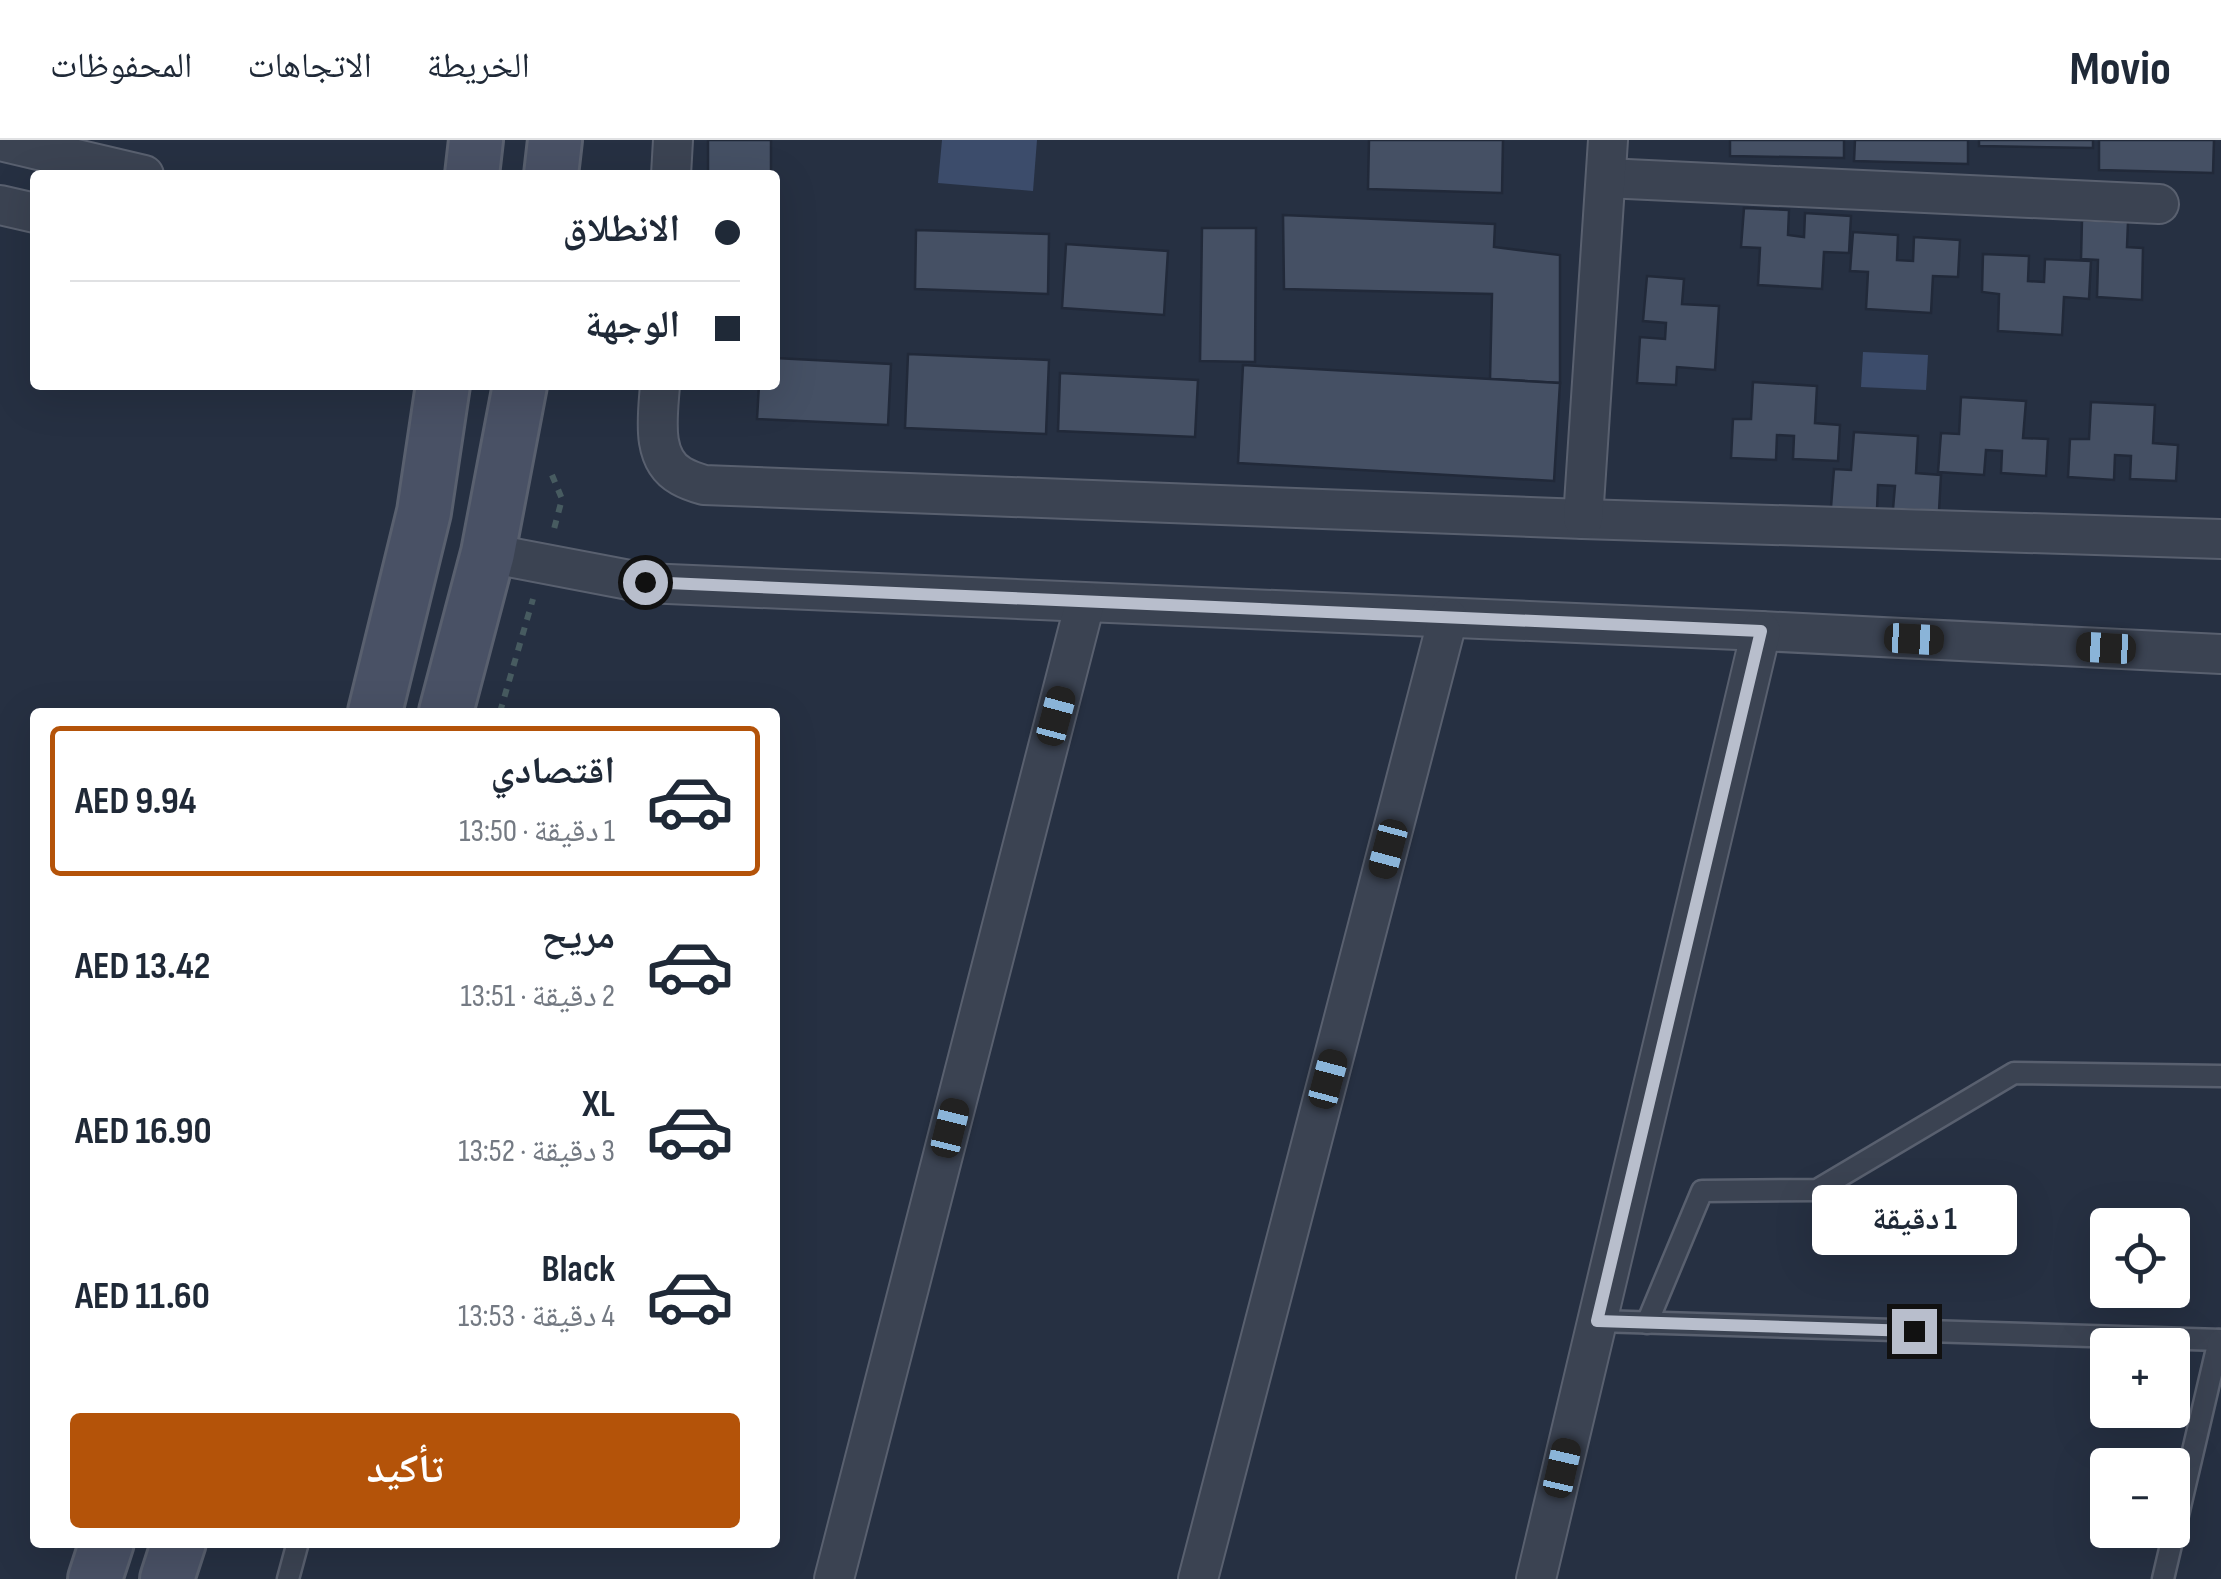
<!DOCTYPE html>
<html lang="ar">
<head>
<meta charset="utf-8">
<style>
  body { margin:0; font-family:"Sofia Sans Condensed","Noto Naskh Arabic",sans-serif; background:#f2f2f3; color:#1f2937; direction:rtl; height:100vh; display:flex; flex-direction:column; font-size:38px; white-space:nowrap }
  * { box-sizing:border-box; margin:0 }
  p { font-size:32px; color:#747a83 }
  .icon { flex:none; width:55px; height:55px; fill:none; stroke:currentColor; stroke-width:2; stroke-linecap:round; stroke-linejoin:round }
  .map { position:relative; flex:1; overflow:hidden; direction:ltr }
  .drawer { position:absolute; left:30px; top:568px; width:750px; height:840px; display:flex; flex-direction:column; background:#fff; border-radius:10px; box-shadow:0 10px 40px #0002; direction:rtl }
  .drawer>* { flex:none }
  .hud { position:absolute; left:30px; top:30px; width:750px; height:220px; border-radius:10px; box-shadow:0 10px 40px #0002; direction:rtl; display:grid; align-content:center; height:220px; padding:0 40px; background:#fff }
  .fabs { position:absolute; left:2090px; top:1068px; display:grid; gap:20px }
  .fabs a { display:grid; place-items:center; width:100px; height:100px; border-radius:10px; background:#fff; box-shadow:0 10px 40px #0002; font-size:50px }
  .end { position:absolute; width:45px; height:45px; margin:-22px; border:12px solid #b8becc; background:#111; box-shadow:0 0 0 5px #111 }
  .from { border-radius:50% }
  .bubble { position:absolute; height:70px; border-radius:10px; background:#fff; box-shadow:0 10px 40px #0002; font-size:32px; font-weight:700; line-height:70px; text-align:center; direction:rtl }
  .car { position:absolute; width:30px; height:60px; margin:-30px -15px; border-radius:12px; box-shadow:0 0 8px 2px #0007; background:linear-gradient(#222 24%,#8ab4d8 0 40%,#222 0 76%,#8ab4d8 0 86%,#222 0) }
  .hud b { display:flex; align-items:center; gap:35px; height:95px; font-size:38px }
  .hud b+b { border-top:2px solid #e0e1e3 }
  .hud i { width:25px; height:25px; background:#1f2937 }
  ul { padding:18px 0 0; list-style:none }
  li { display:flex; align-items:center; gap:30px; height:150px; margin:0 20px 15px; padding:0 20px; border:5px solid transparent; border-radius:10px }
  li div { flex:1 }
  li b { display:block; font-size:38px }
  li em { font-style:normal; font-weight:700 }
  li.on { border-color:#b45309 }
  li>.icon { width:90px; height:90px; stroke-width:1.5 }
  .primary-button { display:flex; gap:20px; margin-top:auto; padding:20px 40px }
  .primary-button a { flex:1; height:115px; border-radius:10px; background:#b45309; color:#fff; font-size:40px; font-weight:700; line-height:115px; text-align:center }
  header { display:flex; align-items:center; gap:60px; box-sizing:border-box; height:140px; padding:0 50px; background:#fff; border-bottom:2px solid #e0e1e3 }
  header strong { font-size:48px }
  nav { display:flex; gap:55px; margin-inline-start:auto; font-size:35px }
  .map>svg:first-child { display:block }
  .water { fill:#3c4c6b }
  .building { fill:#455064; stroke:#212939; stroke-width:2.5 }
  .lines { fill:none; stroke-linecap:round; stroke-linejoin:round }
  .service-casing { stroke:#59606f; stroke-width:25 }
  .minor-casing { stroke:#59606f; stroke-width:42 }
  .secondary-casing { stroke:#59606f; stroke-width:58 }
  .path { stroke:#475b60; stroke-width:6; stroke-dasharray:8 8; stroke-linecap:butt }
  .service { stroke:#3b4352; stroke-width:20 }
  .minor { stroke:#3b4352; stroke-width:38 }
  .secondary { stroke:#495165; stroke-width:52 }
  .route { stroke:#b8becc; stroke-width:12 }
</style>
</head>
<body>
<header>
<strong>Movio</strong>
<nav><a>الخريطة</a><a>الاتجاهات</a><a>المحفوظات</a></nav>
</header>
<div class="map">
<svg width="2221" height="1439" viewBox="0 0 2221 1439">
  <rect width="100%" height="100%" fill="#263042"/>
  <g class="water">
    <polygon points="942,0 1037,0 1033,51 938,43"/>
    <polygon points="1863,212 1928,215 1926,250 1861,247"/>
  </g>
  <g class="building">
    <rect x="708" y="0" width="63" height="35"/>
    <polygon points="1369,0 1503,0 1502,53 1368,49"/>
    <polygon points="1730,0 1844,0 1844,18 1730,16"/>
    <polygon points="1855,0 1968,0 1968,24 1854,21"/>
    <polygon points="1979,0 2093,0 2093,8 1979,6"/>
    <polygon points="2099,0 2214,0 2213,33 2099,30"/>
    <polygon points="1744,68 1789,70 1788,95 1804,97 1805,73 1851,76 1849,113 1824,112 1822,149 1758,145 1760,108 1741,107"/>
    <polygon points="1283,75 1495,84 1494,107 1560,115 1560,243 1490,239 1492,154 1284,149"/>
    <polygon points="2082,80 2128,82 2127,107 2143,108 2142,160 2097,157 2098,120 2081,119"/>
    <polygon points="1202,88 1256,88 1255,222 1200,221"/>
    <polygon points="916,90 1049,94 1048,154 915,149"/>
    <polygon points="1853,92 1898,95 1897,120 1913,121 1914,97 1960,100 1958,137 1933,136 1931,173 1866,169 1868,132 1850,131"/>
    <polygon points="1066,104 1168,111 1164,175 1062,168"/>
    <polygon points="1983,114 2029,116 2028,141 2044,142 2045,119 2091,121 2089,159 2064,157 2062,195 1998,191 1999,154 1982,152"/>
    <polygon points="1647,136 1684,139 1682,164 1719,166 1715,230 1677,227 1676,245 1637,243 1640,197 1665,199 1666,183 1643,181"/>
    <polygon points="908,214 1049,220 1046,294 905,288"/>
    <polygon points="775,218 891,224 888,285 757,279 759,245 775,245"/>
    <polygon points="1243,225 1560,243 1554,341 1238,323"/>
    <polygon points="1060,233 1198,240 1195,297 1058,291"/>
    <polygon points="1753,242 1817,246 1815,283 1840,285 1838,321 1793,319 1794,296 1777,295 1776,320 1731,318 1733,279 1751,279"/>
    <polygon points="1961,257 2026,261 2023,298 2048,299 2046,336 2001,333 2002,311 1986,310 1984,335 1938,332 1941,293 1959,294"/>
    <polygon points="2091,262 2155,265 2153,303 2178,305 2176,341 2130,339 2131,316 2115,315 2114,340 2068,337 2070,299 2089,299"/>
    <polygon points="1854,292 1918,296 1916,333 1941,335 1939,371 1893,369 1895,346 1878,345 1877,370 1831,367 1834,329 1851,330"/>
  </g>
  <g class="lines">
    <g class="service-casing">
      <g id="service">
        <polyline points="1597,1181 2221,1200"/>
        <polyline points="1647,1183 1702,1051 1817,1050 2014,933 2221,936"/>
        <polyline points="288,1439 298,1402"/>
        <polyline points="2163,1439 2219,1200"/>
      </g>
    </g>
    <g class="minor-casing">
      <g id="minor">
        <polyline points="0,1 144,35"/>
        <polyline points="671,35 673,0"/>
        <polyline points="1606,38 2159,64"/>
        <polyline points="0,65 35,73"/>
        <path d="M660,245C658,275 650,319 681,336C688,340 697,343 704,345L1583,379L2221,399"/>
        <polyline points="1583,379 1608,0"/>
        <polyline points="488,413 645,443 1761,491 2221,514"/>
        <polyline points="834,1439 1085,463"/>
        <polyline points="1198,1439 1448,478"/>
        <polyline points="1536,1439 1761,491"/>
      </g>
    </g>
    <g class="secondary-casing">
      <g id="secondary">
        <polyline points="472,35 476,0"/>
        <polyline points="551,35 555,0"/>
        <polyline points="375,572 424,372 443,245"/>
        <polyline points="446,572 488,413 520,245"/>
        <polyline points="95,1439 107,1402"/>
        <polyline points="167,1439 179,1402"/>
      </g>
    </g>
    <g class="path">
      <polyline points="552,335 562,359 554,389"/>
      <polyline points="500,572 533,459"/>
    </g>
    <use href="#service" class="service"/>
    <use href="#minor" class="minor"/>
    <use href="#secondary" class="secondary"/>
  </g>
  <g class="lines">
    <polyline class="route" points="645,442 1761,491 1597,1181 1914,1191"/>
  </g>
</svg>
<div class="fabs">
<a><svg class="icon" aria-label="locate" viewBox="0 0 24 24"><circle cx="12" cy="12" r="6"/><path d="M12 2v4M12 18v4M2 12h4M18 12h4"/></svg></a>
<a>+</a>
<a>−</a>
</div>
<i class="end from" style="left:645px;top:442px"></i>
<i class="end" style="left:1914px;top:1191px"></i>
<div class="bubble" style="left:1812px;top:1045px;width:205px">1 دقيقة</div>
<i class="car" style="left:1914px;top:499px;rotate:93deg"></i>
<i class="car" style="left:2106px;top:508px;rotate:273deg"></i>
<i class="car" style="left:1056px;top:576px;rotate:15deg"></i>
<i class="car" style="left:1388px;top:709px;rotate:195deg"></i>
<i class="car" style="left:1328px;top:939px;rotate:15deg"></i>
<i class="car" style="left:950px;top:988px;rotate:14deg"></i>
<i class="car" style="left:1562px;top:1328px;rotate:13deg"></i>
<div class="hud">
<b><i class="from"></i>الانطلاق</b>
<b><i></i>الوجهة</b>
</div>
<section class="drawer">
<ul>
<li class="on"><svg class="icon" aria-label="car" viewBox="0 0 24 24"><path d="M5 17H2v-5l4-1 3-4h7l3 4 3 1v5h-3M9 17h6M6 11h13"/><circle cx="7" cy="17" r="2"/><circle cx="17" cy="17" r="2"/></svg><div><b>اقتصادي</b><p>1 دقيقة · 13:50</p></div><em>AED 9.94</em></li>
<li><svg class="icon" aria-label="car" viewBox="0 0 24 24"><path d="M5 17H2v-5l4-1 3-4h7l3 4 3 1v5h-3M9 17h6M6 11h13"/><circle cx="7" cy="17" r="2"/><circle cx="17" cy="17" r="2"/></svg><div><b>مريح</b><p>2 دقيقة · 13:51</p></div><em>AED 13.42</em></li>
<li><svg class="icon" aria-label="car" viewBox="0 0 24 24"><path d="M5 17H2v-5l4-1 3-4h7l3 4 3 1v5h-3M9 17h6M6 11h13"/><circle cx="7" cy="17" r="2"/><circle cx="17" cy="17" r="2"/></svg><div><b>XL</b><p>3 دقيقة · 13:52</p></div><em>AED 16.90</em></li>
<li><svg class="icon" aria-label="car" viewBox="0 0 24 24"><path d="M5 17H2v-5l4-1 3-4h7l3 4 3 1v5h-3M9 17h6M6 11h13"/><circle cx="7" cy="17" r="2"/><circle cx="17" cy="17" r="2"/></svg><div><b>Black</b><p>4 دقيقة · 13:53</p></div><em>AED 11.60</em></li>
</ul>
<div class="primary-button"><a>تأكيد</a></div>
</section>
</div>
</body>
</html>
